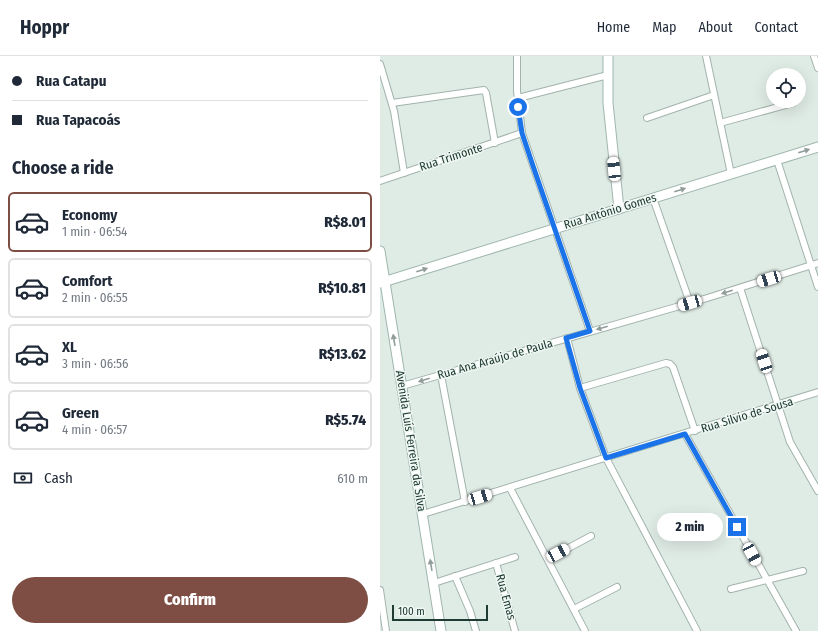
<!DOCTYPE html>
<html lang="en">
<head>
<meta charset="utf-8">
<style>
  body { margin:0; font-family:"Fira Sans Condensed",sans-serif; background:#f6f6f7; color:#1f2937; height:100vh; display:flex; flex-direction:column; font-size:15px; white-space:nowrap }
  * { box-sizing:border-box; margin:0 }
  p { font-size:13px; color:#747a83 }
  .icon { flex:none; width:22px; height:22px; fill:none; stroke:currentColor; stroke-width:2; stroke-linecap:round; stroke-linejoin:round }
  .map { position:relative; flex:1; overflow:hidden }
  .drawer { display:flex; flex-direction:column; background:#fff; width:380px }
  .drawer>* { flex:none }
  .guide { display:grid; align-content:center; height:88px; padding:0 12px; background:#fff }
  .fabs { position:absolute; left:386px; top:12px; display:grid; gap:8px }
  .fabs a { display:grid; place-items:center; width:40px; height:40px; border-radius:50%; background:#fff; box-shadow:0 4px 16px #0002; font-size:20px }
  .scale { position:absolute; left:12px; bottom:10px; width:96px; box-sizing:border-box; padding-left:4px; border:2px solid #203b34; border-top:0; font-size:11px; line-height:14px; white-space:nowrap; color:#203b34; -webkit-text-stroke:3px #eff7f3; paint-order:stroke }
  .end { position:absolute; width:18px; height:18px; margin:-9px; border:5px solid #1a73e8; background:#fff; box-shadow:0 0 0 2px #fff }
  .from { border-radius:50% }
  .bubble { position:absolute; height:28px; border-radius:14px; background:#fff; box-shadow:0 4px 16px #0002; font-size:13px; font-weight:800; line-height:28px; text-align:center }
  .car { position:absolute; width:12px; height:24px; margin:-12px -6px; border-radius:5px; box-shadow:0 0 3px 1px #0007; background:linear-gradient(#fff 24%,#345 0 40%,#fff 0 76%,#345 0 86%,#fff 0) }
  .guide b { display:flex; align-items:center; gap:14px; height:38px; font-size:15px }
  .guide b+b { border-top:1px solid #e0e1e3 }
  .guide i { width:10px; height:10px; background:#1f2937 }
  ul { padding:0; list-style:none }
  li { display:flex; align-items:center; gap:12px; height:60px; margin:0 8px 6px; padding:0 4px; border:2px solid #e0e1e3; border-radius:6px }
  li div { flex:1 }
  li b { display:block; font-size:15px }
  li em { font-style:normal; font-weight:800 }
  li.selected { border-color:#7e4e44 }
  li>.icon { width:36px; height:36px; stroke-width:1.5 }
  h2 { padding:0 12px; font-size:18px; line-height:48px }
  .pay { display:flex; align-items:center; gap:10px; height:44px; padding:0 12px; font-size:15px }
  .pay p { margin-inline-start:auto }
  .action { display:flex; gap:8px; margin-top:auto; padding:8px 12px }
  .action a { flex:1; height:46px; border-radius:24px; background:#7e4e44; color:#fff; font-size:16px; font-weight:800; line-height:46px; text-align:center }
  header { display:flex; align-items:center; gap:24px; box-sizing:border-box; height:56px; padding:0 20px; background:#fff; border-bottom:1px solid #e0e1e3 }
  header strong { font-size:19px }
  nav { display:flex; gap:22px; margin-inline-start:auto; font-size:14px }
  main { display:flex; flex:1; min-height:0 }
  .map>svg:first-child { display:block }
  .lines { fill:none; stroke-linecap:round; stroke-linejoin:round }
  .street-casing { stroke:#a2b3ac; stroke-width:8 }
  .secondary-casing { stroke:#9eb6ae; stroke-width:11 }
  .street { stroke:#fff; stroke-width:6 }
  .secondary { stroke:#fff; stroke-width:9 }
  .oneway { fill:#909d9a }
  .route { stroke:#1a73e8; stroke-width:5 }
  .labels { text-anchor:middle; stroke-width:3; stroke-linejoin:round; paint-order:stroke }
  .street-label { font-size:12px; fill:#203b34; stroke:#eff7f3 }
</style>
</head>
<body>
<header>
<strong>Hoppr</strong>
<nav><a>Home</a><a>Map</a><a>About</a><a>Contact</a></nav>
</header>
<main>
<section class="drawer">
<div class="guide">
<b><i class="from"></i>Rua Catapu</b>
<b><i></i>Rua Tapacoás</b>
</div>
<h2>Choose a ride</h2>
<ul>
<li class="selected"><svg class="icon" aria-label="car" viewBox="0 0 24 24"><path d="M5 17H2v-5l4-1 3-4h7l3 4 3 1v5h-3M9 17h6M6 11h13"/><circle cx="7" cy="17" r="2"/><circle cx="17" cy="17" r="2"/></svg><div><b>Economy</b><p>1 min · 06:54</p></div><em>R$8.01</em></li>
<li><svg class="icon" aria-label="car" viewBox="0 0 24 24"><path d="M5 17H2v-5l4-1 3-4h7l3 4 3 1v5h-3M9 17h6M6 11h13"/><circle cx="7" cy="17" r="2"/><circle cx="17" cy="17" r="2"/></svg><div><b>Comfort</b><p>2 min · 06:55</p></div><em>R$10.81</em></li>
<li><svg class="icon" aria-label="car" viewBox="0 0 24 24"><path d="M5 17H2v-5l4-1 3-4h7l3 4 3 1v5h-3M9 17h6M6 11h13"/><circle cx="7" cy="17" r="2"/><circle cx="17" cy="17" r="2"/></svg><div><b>XL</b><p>3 min · 06:56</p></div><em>R$13.62</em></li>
<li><svg class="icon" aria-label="car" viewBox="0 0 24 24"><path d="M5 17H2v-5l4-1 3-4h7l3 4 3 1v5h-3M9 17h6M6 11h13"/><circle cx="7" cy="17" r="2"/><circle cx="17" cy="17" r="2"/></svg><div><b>Green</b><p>4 min · 06:57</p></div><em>R$5.74</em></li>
</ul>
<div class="pay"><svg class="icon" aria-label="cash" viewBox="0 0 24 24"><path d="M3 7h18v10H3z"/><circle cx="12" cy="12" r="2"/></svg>Cash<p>610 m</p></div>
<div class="action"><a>Confirm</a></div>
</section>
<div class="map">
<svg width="438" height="575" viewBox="0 0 438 575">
  <rect width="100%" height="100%" fill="#dfebe5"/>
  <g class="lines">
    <g class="street-casing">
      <g id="street">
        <polyline points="137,0 137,35 142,77 210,275"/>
        <polyline points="326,0 351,118"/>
        <polyline points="434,0 438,12"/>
        <polyline points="0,8 14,55 24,117"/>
        <polyline points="138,42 228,19"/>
        <polyline points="12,47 104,34 106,37 115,87"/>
        <polyline points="267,62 334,39"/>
        <polyline points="340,67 413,47"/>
        <polyline points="397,104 438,231"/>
        <polyline points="0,125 142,77"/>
        <polyline points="273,142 310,247"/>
        <polyline points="360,232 410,386 438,435"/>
        <polyline points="187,282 200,332 226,402 317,575"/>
        <polyline points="61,319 85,446"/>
        <polyline points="22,330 324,243 438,207"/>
        <polyline points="200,332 286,307 290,308 293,311 315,375"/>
        <polyline points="305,378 416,575"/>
        <polyline points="130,432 205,575"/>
        <polyline points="43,458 438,336"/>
        <polyline points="168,503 211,480"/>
        <polyline points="116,507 135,575"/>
        <polyline points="75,520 90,555 96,575"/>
        <polyline points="54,527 135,501"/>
        <polyline points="351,533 423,515"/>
        <polyline points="0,534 6,575"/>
        <polyline points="194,553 237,531"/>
      </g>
    </g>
    <g class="secondary-casing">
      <g id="secondary">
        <polyline points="228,0 228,47 239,153"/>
        <polyline points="0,195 61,575"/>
        <polyline points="0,227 438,91"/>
      </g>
    </g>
    <use href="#street" class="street"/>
    <use href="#secondary" class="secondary"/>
  </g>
  <defs><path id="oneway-solid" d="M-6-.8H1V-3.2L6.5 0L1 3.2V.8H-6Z"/></defs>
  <g class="oneway">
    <use href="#oneway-solid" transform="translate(424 95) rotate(-17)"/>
    <use href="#oneway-solid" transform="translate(300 134) rotate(-17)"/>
    <use href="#oneway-solid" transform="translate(42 214) rotate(-17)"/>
    <use href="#oneway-solid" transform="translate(347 236) rotate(163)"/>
    <use href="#oneway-solid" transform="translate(222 272) rotate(164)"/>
    <use href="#oneway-solid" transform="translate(14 284) rotate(-99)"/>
    <use href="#oneway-solid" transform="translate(44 324) rotate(163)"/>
    <use href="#oneway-solid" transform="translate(51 509) rotate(-99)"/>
  </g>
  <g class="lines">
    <polyline class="route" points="138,51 142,77 153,110 210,275 186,282 200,332 226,402 305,378 357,471"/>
  </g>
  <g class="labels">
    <g class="street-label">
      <text transform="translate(71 101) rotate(-18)" y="4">Rua Trimonte</text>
      <text transform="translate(230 155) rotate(-17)" y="4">Rua Antônio Gomes</text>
      <text transform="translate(115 303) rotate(-16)" y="4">Rua Ana Araújo de Paula</text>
      <text transform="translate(367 359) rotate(-17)" y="4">Rua Silvio de Sousa</text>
      <text transform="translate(31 385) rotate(81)" y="4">Avenida Luís Ferreira da Silva</text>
      <text transform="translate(126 541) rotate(75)" y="4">Rua Emas</text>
    </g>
  </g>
</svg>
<div class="fabs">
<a><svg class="icon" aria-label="locate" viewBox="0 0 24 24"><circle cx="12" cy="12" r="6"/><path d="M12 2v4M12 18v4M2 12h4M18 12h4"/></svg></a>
</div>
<div class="scale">100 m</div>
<i class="end from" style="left:138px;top:51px"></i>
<i class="end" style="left:357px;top:471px"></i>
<div class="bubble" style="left:277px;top:457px;width:66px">2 min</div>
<i class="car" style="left:234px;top:113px;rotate:354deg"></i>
<i class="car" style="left:389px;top:223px;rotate:253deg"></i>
<i class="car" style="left:310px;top:247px;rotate:254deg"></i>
<i class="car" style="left:384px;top:305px;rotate:342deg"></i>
<i class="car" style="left:100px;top:441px;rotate:73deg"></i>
<i class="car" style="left:178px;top:497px;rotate:62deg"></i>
<i class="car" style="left:372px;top:498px;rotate:151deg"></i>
</div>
</main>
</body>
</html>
